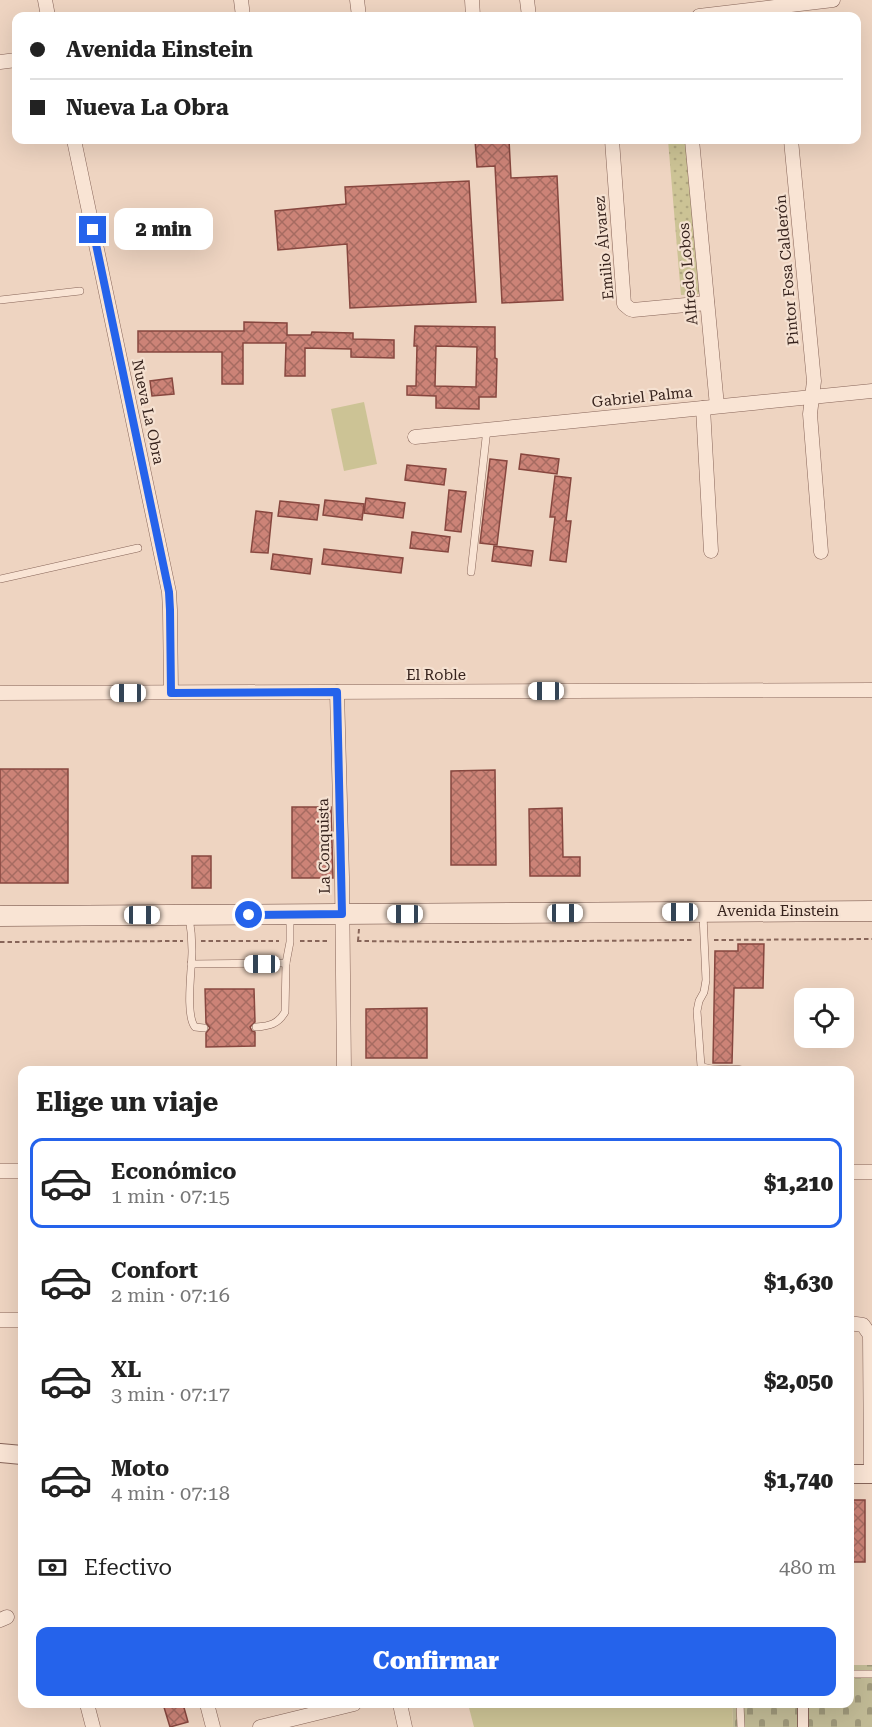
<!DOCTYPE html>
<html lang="es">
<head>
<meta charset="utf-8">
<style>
  body { margin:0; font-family:"Roboto Serif",serif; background:#f6f6f6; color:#222; height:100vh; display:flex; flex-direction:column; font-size:22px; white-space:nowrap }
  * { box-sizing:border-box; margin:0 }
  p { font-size:20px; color:#767676 }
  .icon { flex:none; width:33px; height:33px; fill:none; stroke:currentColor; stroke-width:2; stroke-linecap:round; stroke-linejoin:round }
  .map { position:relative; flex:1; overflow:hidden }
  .drawer { position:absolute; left:18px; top:1066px; width:836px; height:642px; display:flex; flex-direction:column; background:#fff; border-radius:12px; box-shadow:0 6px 24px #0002 }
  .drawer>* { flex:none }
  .banner { position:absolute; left:12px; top:12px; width:849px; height:132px; border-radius:12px; box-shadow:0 6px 24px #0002; display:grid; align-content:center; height:132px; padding:0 18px; background:#fff }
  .tools { position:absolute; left:794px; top:988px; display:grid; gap:12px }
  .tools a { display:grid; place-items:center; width:60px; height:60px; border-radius:12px; background:#fff; box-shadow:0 6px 24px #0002; font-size:30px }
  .end { position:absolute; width:27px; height:27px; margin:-14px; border:8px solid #2563eb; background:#fff; box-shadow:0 0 0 3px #fff }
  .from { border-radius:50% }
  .bubble { position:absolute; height:42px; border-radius:12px; background:#fff; box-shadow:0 6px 24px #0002; font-size:20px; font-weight:800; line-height:42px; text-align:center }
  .car { position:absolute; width:18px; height:36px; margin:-18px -9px; border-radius:8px; box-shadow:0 0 4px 2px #0007; background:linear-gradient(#fff 24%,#345 0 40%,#fff 0 76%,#345 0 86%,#fff 0) }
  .banner b { display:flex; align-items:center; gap:21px; height:57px; font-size:22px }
  .banner b+b { border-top:2px solid #e0e0e0 }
  .banner i { width:15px; height:15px; background:#222 }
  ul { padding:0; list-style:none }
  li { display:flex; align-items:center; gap:18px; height:90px; margin:0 12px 9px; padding:0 6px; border:3px solid transparent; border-radius:12px }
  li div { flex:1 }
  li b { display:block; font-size:22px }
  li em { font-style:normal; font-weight:800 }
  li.on { border-color:#2563eb }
  li>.icon { width:54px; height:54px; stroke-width:1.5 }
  h2 { padding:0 18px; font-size:27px; line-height:72px }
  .pay { display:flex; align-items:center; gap:15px; height:66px; padding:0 18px; font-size:22px }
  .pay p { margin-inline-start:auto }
  .cta { display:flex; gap:12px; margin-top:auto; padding:12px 18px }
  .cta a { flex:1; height:69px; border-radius:12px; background:#2563eb; color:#fff; font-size:24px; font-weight:800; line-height:69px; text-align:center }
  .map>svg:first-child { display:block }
  .grass { fill:url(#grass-dots) }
  .cemetery { fill:url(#cemetery-stones) }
  .pitch { fill:#ccc395 }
  .building { fill:url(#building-cross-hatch); stroke:#87473f; stroke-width:1.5; fill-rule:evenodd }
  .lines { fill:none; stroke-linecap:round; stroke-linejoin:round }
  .service-casing { stroke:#876559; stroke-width:8 }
  .pedestrian-casing { stroke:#876559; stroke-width:12 }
  .minor-casing { stroke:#876559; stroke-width:15 }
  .tertiary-casing { stroke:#876559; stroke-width:20 }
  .secondary-casing { stroke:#69463c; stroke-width:21 }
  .path { stroke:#876559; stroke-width:2; stroke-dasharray:4.5 3; stroke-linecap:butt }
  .service { stroke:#f9e4d4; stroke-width:7 }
  .pedestrian { stroke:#f9e4d4; stroke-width:10 }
  .minor { stroke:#f9e4d4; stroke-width:14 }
  .tertiary { stroke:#f9e4d4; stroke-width:18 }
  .secondary { stroke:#f9e4d4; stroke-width:20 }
  .route { stroke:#2563eb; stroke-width:8 }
  .labels { text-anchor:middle; stroke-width:4.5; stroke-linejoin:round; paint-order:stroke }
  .street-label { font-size:15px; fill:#37231d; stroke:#f5e1d1 }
</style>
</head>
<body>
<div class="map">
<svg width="872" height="1727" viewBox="0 0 872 1727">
  <defs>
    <pattern id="grass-dots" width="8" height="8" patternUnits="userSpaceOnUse" patternTransform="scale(1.5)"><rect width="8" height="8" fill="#ccc395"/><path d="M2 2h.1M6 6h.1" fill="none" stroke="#b0a780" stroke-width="1.8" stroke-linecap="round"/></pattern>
    <pattern id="cemetery-stones" width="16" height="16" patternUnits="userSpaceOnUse" patternTransform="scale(1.5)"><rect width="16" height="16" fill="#c1ba95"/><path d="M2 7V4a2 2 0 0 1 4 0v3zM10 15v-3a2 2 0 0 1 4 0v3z" fill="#9e9779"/></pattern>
    <pattern id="building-cross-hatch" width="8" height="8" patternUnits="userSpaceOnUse" patternTransform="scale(1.5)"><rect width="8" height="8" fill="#cc8377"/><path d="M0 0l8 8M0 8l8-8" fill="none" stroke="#a66b61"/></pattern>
  </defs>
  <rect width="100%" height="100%" fill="#eed4c1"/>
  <polygon class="grass" points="668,140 685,140 700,294 681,295"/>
  <polygon class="cemetery" points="849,1665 872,1665 872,1727 733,1727 732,1704 849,1704"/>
  <g class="pitch">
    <polygon points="364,402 377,464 344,471 331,409"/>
    <polygon points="468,1704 732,1704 733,1727 474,1727"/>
  </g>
  <g class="building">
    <polygon points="475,140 509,140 511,178 557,176 563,300 502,303 495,166 477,167"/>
    <polygon points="469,181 476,302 350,308 347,244 278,250 275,211 346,204 345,187"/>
    <polygon points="244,322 287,323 287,335 311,335 312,332 353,333 353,339 394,340 394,358 351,357 351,349 305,348 305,376 285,376 286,343 243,343 243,384 222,384 222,352 138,352 138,331 244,331"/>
    <path d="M415,326L495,327V358L497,359L496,397H479V409L436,408V396L407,395V386H416L417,346H414ZM436,346L477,347L476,387L435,386Z"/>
    <polygon points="172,378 174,394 152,396 150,381"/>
    <polygon points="521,454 559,459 557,474 519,469"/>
    <polygon points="490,459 507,461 497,545 480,543"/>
    <polygon points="407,465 446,469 444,485 405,480"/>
    <polygon points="555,476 571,478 566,521 571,521 566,562 550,560 555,517 550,517"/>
    <polygon points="449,490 466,492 461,532 445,530"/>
    <polygon points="366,498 405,503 403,518 364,513"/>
    <polygon points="325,500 364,504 362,520 323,515"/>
    <polygon points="280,501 319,505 317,520 278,516"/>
    <polygon points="256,511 272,513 268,553 251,552"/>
    <polygon points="412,532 450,537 448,552 410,548"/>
    <polygon points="494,546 533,551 531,566 492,561"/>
    <polygon points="324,549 403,558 401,573 322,564"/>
    <polygon points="273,554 312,559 310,574 271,569"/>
    <rect x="0" y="769" width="68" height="114"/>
    <polygon points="495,770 496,865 451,865 451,771"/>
    <polygon points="292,807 331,807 333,878 292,878"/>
    <polygon points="562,808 563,857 580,857 580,876 530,876 529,809"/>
    <rect x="192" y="856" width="19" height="32"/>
    <polygon points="738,944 764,944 763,988 734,988 732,1063 713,1063 715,951 738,951"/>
    <polygon points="205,989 254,989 255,1022 250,1027 252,1031 255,1032 255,1046 206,1047 206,1033 210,1028 206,1023"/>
    <polygon points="427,1008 427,1058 366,1058 366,1009"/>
    <rect x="849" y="1500" width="16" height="62"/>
    <polygon points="163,1704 183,1704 188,1722 170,1727"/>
  </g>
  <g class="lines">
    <g class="service-casing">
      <g id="service">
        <polyline points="0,300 80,291"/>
        <polyline points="471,572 487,429"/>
        <polyline points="0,579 138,548"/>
        <path d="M703,915L706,980L704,992L699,1001L697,1011L701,1066C715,1073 732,1066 745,1071"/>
        <path d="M189,917C191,928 192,940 192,951C192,968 185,1015 195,1027L204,1028"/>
        <polyline points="191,964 286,963"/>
        <path d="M256,1027C270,1026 278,1024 285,1012L286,963L290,942V918"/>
        <polyline points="849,1674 872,1674"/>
        <polyline points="740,1704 741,1727"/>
      </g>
    </g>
    <g class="pedestrian-casing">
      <polyline id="pedestrian" points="803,1704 803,1727"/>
    </g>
    <g class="minor-casing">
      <g id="minor">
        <polyline points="45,0 48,16"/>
        <polyline points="241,0 243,16"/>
        <polyline points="357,0 359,16"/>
        <polyline points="472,0 473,16"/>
        <polyline points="527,0 529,16"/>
        <polyline points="699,16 833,0"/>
        <polyline points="0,62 16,60"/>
        <polyline points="74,140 169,592 170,610 171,692"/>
        <polyline points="612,140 624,304 630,309 633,310 707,303"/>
        <polyline points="692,140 717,406"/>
        <polyline points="791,140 814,381 810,414 821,552"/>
        <polyline points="703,408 711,551"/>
        <polyline points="415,437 872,391"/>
        <polyline points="337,692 342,877 344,1071"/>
        <polyline points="0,693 872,690"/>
        <polyline points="0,1171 22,1171"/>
        <polyline points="849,1172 872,1172"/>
        <polyline points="0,1320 22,1320"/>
        <polyline points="849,1323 863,1325 870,1335 871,1474"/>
        <polyline points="0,1620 7,1617"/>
        <polyline points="87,1704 93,1727"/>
        <polyline points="207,1704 213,1727"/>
        <polyline points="400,1704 405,1727"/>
        <polyline points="260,1727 354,1704"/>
      </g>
    </g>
    <g class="tertiary-casing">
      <g id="tertiary">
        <polyline points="0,1453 22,1455"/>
        <polyline points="849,1474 872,1474"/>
      </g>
    </g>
    <g class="secondary-casing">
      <polyline id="secondary" points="0,916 872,911"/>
    </g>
    <g class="path">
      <polyline points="714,940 872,939"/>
      <polyline points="201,941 279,941"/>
      <polyline points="300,941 330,941"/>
      <polyline points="357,941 462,942 693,940"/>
      <polyline points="358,941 359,929"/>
      <polyline points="0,942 183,941"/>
    </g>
    <use href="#service" class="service"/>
    <use href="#pedestrian" class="pedestrian"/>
    <use href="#minor" class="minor"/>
    <use href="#tertiary" class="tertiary"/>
    <use href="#secondary" class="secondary"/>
  </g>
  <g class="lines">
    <polyline class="route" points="93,230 169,592 170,610 171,693 337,692 342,914 249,915"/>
  </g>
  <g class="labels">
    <g class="street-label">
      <text transform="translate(604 248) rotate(-95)" y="5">Emilio Álvarez</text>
      <text transform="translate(787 270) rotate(-95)" y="5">Pintor Fosa Calderón</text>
      <text transform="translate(688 274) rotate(-95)" y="5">Alfredo Lobos</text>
      <text transform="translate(642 397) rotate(-6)" y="5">Gabriel Palma</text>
      <text transform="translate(148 412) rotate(78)" y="5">Nueva La Obra</text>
      <text x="436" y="680">El Roble</text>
      <text transform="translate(324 846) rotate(-91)" y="5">La Conquista</text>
      <text x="778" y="916">Avenida Einstein</text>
    </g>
  </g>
</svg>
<div class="tools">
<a><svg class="icon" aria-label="locate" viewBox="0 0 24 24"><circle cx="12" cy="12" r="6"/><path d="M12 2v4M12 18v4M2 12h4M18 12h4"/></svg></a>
</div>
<i class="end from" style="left:249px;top:915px"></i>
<i class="end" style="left:93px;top:230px"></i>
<div class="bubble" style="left:114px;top:208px;width:99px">2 min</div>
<i class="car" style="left:546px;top:691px;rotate:270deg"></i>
<i class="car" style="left:128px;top:693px;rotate:270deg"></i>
<i class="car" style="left:680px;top:912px;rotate:270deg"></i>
<i class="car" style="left:565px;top:913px;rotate:90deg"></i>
<i class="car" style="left:405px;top:914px;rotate:270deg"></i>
<i class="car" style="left:142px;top:915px;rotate:90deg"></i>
<i class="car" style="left:262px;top:964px;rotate:270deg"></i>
<div class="banner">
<b><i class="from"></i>Avenida Einstein</b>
<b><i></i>Nueva La Obra</b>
</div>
<section class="drawer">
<h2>Elige un viaje</h2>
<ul>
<li class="on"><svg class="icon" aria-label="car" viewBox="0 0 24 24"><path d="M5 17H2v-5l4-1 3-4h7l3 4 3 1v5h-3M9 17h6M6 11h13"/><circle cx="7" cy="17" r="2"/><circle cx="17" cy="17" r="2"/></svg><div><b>Económico</b><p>1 min · 07:15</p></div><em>$1,210</em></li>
<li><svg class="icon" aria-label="car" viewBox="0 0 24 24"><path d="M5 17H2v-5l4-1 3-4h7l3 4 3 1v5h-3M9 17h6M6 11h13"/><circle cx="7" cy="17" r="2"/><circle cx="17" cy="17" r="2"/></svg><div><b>Confort</b><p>2 min · 07:16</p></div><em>$1,630</em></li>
<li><svg class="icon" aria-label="car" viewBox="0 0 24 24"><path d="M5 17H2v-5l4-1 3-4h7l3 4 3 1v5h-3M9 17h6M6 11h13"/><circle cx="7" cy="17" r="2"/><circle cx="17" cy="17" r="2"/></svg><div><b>XL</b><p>3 min · 07:17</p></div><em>$2,050</em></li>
<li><svg class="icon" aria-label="car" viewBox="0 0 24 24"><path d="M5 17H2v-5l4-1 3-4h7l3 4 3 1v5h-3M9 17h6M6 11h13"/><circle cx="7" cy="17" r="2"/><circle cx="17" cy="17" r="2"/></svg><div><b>Moto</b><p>4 min · 07:18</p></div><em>$1,740</em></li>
</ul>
<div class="pay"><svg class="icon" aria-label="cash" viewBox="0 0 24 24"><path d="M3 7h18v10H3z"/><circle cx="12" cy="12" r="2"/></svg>Efectivo<p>480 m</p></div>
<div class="cta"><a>Confirmar</a></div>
</section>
</div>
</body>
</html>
